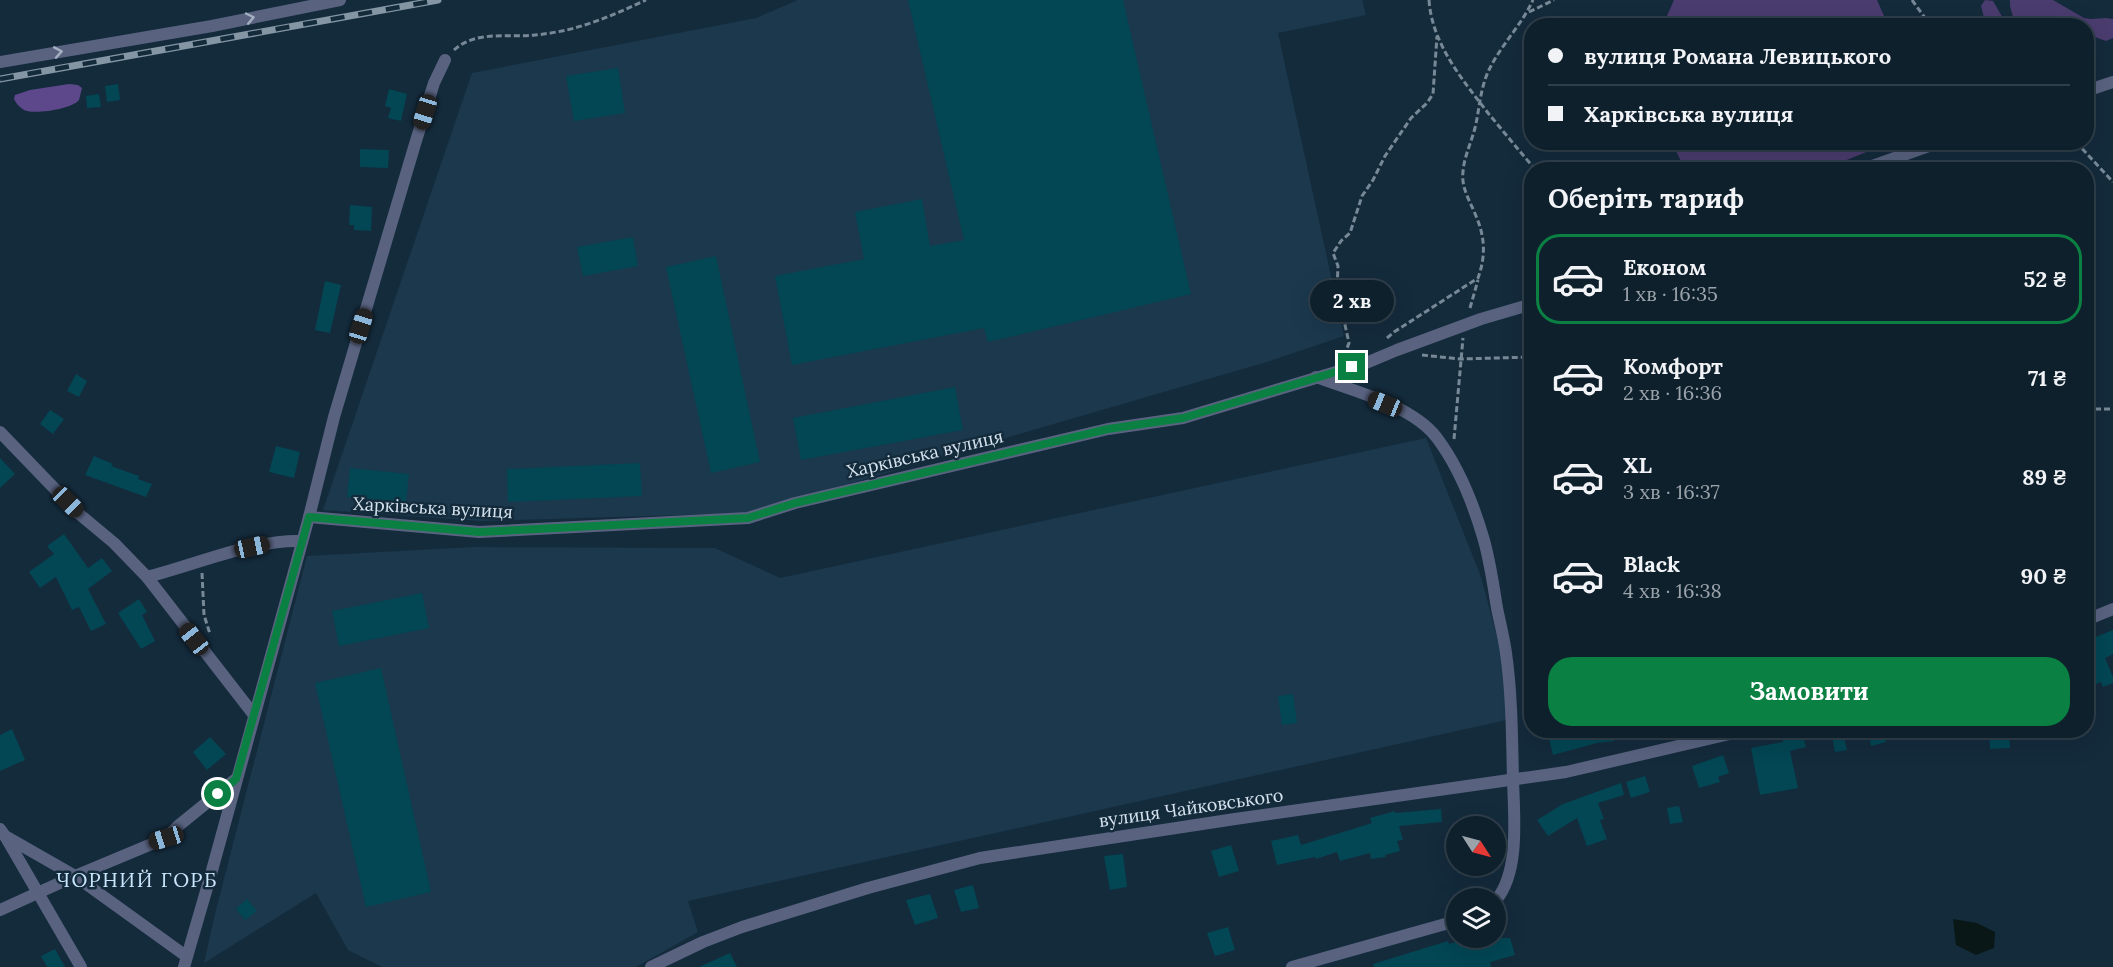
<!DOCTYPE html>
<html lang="uk">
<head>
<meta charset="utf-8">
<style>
  body { margin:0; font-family:Lora,serif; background:#182835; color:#f1f3f6; height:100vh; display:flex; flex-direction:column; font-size:22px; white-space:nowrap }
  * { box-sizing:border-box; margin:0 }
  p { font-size:20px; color:#9ba3aa }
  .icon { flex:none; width:33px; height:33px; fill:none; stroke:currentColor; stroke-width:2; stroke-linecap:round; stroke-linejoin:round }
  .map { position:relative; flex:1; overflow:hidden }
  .sheet { position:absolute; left:1524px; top:162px; width:570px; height:576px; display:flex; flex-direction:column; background:#0f202d; border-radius:24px; box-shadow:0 6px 24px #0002,0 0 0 2px #2f3e49 }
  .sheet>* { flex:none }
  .top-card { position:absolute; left:1524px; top:18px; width:570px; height:132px; border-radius:24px; box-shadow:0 6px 24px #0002,0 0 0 2px #2f3e49; display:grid; align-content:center; height:132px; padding:0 24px; background:#0f202d }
  .needle { width:39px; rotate:126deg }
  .fabs { position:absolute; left:1446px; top:816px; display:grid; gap:12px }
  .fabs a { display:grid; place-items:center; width:60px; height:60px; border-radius:50%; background:#0f202d; box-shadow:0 6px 24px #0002,0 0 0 2px #2f3e49; font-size:30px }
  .end { position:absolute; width:27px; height:27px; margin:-14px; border:8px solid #0b8043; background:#fff; box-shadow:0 0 0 3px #fff }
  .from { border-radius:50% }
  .bubble { position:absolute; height:42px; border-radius:21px; background:#0f202d; box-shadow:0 6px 24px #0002,0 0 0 2px #2f3e49; font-size:20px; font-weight:800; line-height:42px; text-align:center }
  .car { position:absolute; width:18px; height:36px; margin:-18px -9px; border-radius:8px; box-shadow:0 0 4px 2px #0007; background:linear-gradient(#222 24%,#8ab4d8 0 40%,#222 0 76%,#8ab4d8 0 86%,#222 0) }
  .top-card b { display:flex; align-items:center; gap:21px; height:57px; font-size:22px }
  .top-card b+b { border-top:2px solid #2f3e49 }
  .top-card i { width:15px; height:15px; background:#f1f3f6 }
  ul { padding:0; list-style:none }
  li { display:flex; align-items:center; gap:18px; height:90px; margin:0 12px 9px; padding:0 12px; border:3px solid transparent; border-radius:24px }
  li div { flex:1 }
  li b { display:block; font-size:22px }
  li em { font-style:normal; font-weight:800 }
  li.active { border-color:#0b8043 }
  li>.icon { width:54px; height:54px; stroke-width:1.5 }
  h2 { padding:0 24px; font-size:27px; line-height:72px }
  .action { display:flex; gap:12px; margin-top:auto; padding:12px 24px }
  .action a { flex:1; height:69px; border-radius:24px; background:#0b8043; color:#fff; font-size:24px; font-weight:800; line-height:69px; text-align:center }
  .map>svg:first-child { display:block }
  .built { fill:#1b384d }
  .green { fill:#4b3c6f }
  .forest { fill:#5c488a }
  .water { fill:#091817 }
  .building { fill:#034654 }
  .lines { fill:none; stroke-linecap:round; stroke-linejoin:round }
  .path { stroke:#778997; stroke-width:3; stroke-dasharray:6 3; stroke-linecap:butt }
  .minor { stroke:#596380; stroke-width:12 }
  .rail-casing { stroke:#8496a4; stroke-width:7 }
  .rail { stroke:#142b3c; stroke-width:4.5; stroke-dasharray:14; stroke-linecap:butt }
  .oneway { stroke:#a3b0c2 }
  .route { stroke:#0b8043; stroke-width:8 }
  .labels { text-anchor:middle; stroke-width:5; stroke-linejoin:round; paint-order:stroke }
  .street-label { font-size:18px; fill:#d5e3ee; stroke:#142b3c }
  .neighbourhood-label { font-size:20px; letter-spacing:1.5px; fill:#cae6fc; stroke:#142b3c }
</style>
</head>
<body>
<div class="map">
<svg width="2113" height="967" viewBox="0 0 2113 967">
  <rect width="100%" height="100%" fill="#142b3c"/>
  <g class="built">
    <polygon points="798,0 1362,0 1366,15 1278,33 1344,336 1270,361 749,513 482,521 323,510 472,73 756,18"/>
    <polygon points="1426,438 1481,577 1500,648 1511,719 688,901 698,932 636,967 382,967 348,950 316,893 204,963 214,918 307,556 474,547 715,548 780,578"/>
  </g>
  <g class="green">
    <polygon points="1674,0 1877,0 1888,25 1663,25"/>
    <polygon points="1985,0 1993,1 2004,20 2008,23 2013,17 2010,6 2010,0 2053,0 2084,18 2091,19 2106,18 2113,19 2113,38 2106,41 2087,34 2086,26 1986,25 1981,6"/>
    <polygon points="1672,143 1889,143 1824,169 1685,169"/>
  </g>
  <path class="forest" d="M69,84L78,85L82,88L79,100C72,109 34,115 24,110C19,107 16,103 14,99L15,95L30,90Z"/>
  <polygon class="water" points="1953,919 1977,923 1995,932 1994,948 1976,955 1956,945"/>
  <g class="building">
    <polygon points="908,0 1123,0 1191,294 988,342 984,328 792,365 775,276 864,259 855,212 922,199 930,246 964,240"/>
    <polygon points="618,68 625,113 574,121 566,76"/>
    <polygon points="118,84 120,100 107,102 105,86"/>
    <polygon points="389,89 407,94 401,121 388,118 391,108 385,106"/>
    <polygon points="99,94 101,107 87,108 86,96"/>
    <polygon points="360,149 389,150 388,168 360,167"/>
    <polygon points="350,205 372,207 371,231 354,230 354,225 349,225"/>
    <polygon points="633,237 638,266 583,276 577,247"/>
    <polygon points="716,256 760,462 711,473 666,267"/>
    <polygon points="325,281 341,285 330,333 315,330"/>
    <polygon points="76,374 87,381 79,397 67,391"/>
    <polygon points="955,387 963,430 801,460 793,418"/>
    <polygon points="50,410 64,419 53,434 40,424"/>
    <polygon points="276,446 300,452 294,478 269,472"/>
    <polygon points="94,456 113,464 111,466 139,476 138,479 152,484 146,497 85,475"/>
    <polygon points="0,458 15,474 0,488"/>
    <polygon points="640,463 642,496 508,502 507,469"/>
    <polygon points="350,468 409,474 406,502 347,497"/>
    <polygon points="64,534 88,568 102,558 112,571 88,589 106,624 91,631 79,607 72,610 56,577 40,588 29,572 54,554 47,546"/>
    <polygon points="422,593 429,628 339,646 332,611"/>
    <polygon points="139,599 147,612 142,615 155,641 141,649 118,613"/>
    <polygon points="2113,630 2113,654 2105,658 2113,677 2113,683 2103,687 2101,682 2086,688 2086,641"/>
    <polygon points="381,668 431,892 366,907 315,683"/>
    <polygon points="1293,694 1297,723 1282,725 1278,696"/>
    <polygon points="12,729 25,760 0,771 0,735"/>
    <polygon points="1547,730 1629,730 1630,735 1614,739 1614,741 1597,743 1553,755"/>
    <polygon points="1868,730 1884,730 1886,742 1871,746"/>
    <polygon points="1802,731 1806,747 1790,751 1798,788 1760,795 1751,748 1783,742 1782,736"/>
    <polygon points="2009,733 2010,748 1990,749 1989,734"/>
    <polygon points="1843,734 1847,750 1835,752 1832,736"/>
    <polygon points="210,737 226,754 207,770 193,752"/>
    <polygon points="1723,755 1729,773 1718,777 1720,782 1699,788 1692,766"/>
    <polygon points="1645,776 1650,792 1631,798 1626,782"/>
    <polygon points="1621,783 1624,795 1598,803 1604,819 1600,820 1607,839 1587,846 1577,818 1548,836 1537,820 1563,804"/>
    <polygon points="1679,806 1683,822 1670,824 1667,808"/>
    <polygon points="1441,809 1442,822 1399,826 1403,840 1397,841 1400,851 1385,855 1386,857 1371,859 1370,853 1340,861 1337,852 1316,859 1315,857 1277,865 1271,841 1298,835 1301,845 1372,823 1370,818 1395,811 1395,813"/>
    <polygon points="1231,845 1239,871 1219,877 1211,851"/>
    <polygon points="1123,854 1127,887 1110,890 1104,856"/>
    <polygon points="973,885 979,908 961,912 954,890"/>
    <polygon points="930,894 938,918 915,925 906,900"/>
    <polygon points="247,899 257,911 245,920 236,909"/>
    <polygon points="1228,927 1235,950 1215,956 1207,933"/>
    <polygon points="1472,938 1510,938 1515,955 1490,962 1491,967 1374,967 1373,964 1448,941 1449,944"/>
    <polygon points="55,949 65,967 47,967 41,956"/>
    <polygon points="730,953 737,967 699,967"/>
  </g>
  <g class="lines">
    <g class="path">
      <path d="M1429,0C1432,44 1462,79 1488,113C1504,132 1519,151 1536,170"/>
      <polyline points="1912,0 1931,26"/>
      <polyline points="1529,12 1554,0"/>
      <path d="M454,50C476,30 508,38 535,35C546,34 557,32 567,30C595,23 620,12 646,0"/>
      <polyline points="2076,142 2113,182"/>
      <polyline points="1470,308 1478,280"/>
      <path d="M1387,338L1394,332L1478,278C1486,256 1485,237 1476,216C1470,201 1461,188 1463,172C1464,157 1471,143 1475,128C1480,107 1480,86 1491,66C1503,43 1522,24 1533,0"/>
      <polyline points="1422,355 1460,359 1532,357"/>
      <polyline points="1344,356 1349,343 1337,289 1338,266 1333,253 1341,241 1350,233 1362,196 1373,180 1385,156 1411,118 1427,103 1433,94 1437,36"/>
      <polyline points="2086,409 2113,409"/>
      <polyline points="1454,439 1463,338"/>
      <polyline points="202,573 204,615 210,634"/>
    </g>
    <g class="minor">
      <polyline points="0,62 212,26 340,0"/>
      <polyline points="2086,91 2113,82"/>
      <polyline points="1861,170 1940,142"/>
      <path d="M1316,377C1353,391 1412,405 1437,438C1458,466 1473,503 1483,537C1490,560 1493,584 1497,608C1500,623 1504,638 1506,653C1512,695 1512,738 1513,780C1514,815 1520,872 1496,900"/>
      <polyline points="0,432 78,513 114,543 147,577 254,715"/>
      <polyline points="309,517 479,532 748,518 795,503 1108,429 1183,418 1366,363 1397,350 1481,319 1532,304"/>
      <path d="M147,577C195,565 254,539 302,541"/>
      <polyline points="2086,620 2113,609"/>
      <polyline points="0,829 5,836 75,876 186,956"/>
      <polyline points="5,836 81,967"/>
      <polyline points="0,910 75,876 166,838 178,826 236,779"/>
      <polyline points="184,967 211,874 309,517 334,417 415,144 434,83 445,60"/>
      <polyline points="651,967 703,942 742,927 868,888 980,858 1235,819 1566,772 1747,730"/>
      <polyline points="1292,967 1456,921"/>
    </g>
    <g class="rail-casing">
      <polyline id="rail" points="0,79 438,0"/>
    </g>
    <use href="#rail" class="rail"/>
  </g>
  <defs><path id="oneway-chevron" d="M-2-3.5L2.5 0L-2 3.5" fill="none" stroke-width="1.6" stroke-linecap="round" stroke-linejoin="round" transform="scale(1.5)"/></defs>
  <g class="oneway">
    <use href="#oneway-chevron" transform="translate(250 18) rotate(-12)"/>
    <use href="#oneway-chevron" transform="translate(58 52) rotate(-10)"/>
  </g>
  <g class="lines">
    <polyline class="route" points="218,794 236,779 309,517 479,532 748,518 795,503 1108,429 1183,418 1352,367"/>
  </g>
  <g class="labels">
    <g class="street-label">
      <text transform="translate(925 454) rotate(-13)" y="6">Харківська вулиця</text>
      <text transform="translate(433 508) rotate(3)" y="6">Харківська вулиця</text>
      <text transform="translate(1191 808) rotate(-8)" y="6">вулиця Чайковського</text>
    </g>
    <g class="neighbourhood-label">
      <text x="137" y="887">ЧОРНИЙ ГОРБ</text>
    </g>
  </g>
</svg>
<div class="fabs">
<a><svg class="needle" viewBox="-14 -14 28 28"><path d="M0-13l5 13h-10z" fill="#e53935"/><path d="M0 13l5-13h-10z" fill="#9ba3aa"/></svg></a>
<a><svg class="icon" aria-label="layers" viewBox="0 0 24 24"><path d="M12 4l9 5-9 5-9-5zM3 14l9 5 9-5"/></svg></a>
</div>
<i class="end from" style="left:218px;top:794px"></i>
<i class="end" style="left:1352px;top:367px"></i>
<div class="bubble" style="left:1310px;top:280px;width:84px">2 хв</div>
<i class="car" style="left:425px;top:112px;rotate:197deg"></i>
<i class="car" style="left:361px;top:326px;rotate:17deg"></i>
<i class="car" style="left:1385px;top:404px;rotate:292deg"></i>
<i class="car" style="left:68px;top:502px;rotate:135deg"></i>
<i class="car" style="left:252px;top:547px;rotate:78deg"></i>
<i class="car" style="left:194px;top:639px;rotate:322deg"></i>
<i class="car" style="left:166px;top:838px;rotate:253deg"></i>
<div class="top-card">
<b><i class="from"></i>вулиця Романа Левицького</b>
<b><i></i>Харківська вулиця</b>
</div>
<section class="sheet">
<h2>Оберіть тариф</h2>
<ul>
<li class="active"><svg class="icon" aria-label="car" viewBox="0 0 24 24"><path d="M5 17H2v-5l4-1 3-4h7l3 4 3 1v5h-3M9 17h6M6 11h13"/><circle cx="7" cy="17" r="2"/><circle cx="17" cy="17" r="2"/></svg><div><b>Економ</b><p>1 хв · 16:35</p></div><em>52 ₴</em></li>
<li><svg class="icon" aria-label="car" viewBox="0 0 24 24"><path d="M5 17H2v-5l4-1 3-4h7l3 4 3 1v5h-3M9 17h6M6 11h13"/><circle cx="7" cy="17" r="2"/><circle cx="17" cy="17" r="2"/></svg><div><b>Комфорт</b><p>2 хв · 16:36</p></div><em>71 ₴</em></li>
<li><svg class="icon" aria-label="car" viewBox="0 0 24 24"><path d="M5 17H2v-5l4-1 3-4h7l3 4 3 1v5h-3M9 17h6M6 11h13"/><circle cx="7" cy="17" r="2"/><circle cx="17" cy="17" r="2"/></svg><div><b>XL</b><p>3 хв · 16:37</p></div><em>89 ₴</em></li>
<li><svg class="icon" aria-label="car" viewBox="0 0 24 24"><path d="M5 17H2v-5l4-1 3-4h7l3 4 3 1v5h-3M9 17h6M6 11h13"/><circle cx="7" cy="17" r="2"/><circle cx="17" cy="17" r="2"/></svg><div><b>Black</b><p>4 хв · 16:38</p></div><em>90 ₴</em></li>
</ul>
<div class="action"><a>Замовити</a></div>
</section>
</div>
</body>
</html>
